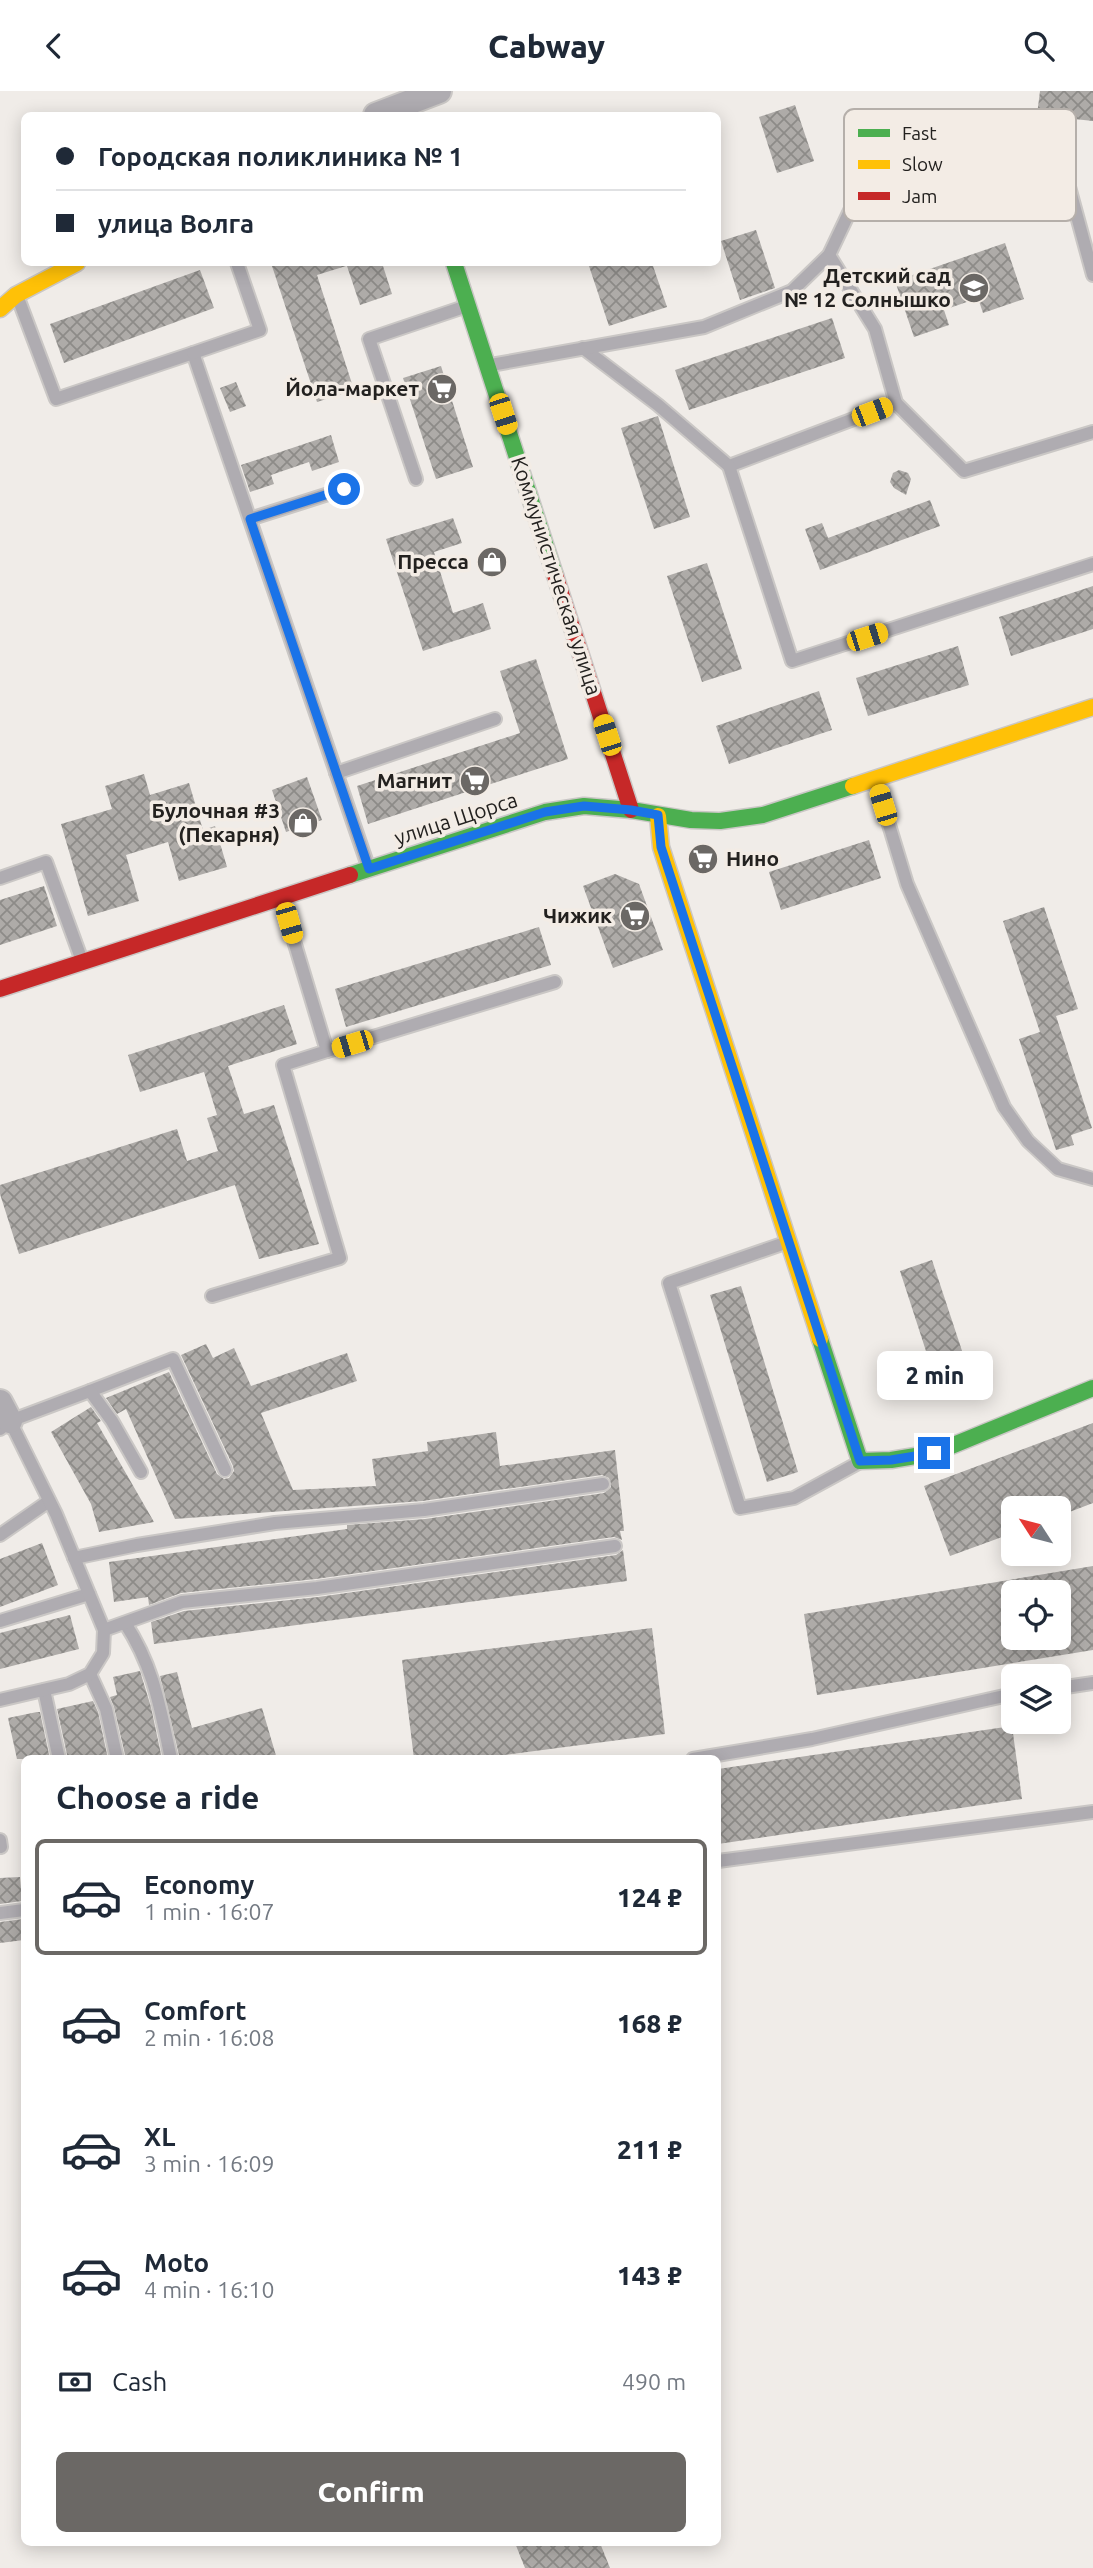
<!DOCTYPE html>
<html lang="en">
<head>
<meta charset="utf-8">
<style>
  body { margin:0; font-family:Ubuntu,sans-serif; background:#f2f2f3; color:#1f2937; height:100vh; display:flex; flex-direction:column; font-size:26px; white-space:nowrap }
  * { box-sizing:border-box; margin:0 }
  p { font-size:23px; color:#747a83 }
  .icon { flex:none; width:38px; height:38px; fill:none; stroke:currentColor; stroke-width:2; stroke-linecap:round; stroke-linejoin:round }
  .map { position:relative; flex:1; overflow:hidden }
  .side { position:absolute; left:21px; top:1664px; width:700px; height:791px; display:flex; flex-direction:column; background:#fff; border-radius:10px; box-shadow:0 4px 18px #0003 }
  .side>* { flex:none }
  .hud { position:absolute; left:21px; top:21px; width:700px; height:154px; border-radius:10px; box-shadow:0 4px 18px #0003; display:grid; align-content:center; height:154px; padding:0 35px; background:#fff }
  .needle { width:46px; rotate:306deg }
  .fabs { position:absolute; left:1001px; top:1405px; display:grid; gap:14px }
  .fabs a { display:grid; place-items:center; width:70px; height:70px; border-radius:10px; background:#fff; box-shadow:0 4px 18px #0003; font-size:35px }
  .end { position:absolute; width:32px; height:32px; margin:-16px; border:9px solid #1a73e8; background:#fff; box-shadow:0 0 0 4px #fff }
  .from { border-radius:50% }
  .bubble { position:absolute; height:49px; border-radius:10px; background:#fff; box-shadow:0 4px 18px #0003; font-size:23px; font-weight:800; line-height:49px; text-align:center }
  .car { position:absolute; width:21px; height:42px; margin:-21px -10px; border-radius:9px; box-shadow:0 0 5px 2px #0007; background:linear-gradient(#f5c518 24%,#345 0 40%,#f5c518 0 76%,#345 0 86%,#f5c518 0) }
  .hud b { display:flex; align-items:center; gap:24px; height:66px; font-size:26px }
  .hud b+b { border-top:2px solid #e0e1e3 }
  .hud i { width:18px; height:18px; background:#1f2937 }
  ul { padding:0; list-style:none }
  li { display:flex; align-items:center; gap:21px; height:116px; margin:0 14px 10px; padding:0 21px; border:4px solid transparent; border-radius:10px }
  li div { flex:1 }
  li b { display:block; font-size:26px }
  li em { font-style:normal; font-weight:800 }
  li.selected { border-color:#6b6865 }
  li>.icon { width:63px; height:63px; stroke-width:1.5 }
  h2 { padding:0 35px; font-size:32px; line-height:84px }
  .pay { display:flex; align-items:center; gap:18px; height:77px; padding:0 35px; font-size:26px }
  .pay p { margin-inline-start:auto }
  .cta { display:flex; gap:14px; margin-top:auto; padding:14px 35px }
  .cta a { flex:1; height:80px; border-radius:10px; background:#6b6865; color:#fff; font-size:28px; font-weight:800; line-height:80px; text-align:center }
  header { display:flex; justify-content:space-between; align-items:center; height:91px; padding:0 35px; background:#fff; font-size:32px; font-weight:800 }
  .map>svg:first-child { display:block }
  .building { fill:url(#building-cross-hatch); fill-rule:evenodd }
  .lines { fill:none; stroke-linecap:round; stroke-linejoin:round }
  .lane-casing { stroke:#cac7c5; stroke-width:16 }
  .street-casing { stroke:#cac7c5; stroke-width:28 }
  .fast-casing { stroke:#cac7c5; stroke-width:19 }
  .slow-casing { stroke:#cac7c5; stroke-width:19 }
  .jam-casing { stroke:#cac7c5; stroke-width:19 }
  .lane { stroke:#afacb1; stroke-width:12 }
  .street { stroke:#afacb1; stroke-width:24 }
  .fast { stroke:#4caf50; stroke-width:16 }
  .slow { stroke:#ffc107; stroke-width:16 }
  .jam { stroke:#c62828; stroke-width:16 }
  .route { stroke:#1a73e8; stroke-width:9 }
  .labels { text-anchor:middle; stroke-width:7; stroke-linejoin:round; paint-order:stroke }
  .poi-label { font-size:21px; font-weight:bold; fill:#23211f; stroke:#f3ece5; text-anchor:end }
  .street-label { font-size:21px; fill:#23211f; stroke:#f3ece5 }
  .key { fill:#f3ece5; stroke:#b5afaa; stroke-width:2 }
  .key-label { font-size:19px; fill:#23211f }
</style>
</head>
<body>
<header><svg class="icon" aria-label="back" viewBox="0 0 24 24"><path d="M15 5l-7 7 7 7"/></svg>Cabway<svg class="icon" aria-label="search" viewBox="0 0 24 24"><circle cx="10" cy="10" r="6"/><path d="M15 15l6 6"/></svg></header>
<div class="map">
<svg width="1093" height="2477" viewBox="0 0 1093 2477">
  <defs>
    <pattern id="building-cross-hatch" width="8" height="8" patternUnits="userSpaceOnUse" patternTransform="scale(1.75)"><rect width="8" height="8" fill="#aeaba8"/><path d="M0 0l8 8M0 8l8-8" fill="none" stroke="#8d8b88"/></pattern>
  </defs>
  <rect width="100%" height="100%" fill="#f0ece8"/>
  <g class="building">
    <polygon points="1040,0 1093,0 1093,30 1037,24"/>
    <polygon points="795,14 814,70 777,82 759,26"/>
    <polygon points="756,139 775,197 740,209 721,150"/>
    <polygon points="1005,152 1024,208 983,222 978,207 944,219 949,234 914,246 895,190"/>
    <polygon points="271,172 346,172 346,175 317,184 354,299 317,311"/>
    <polygon points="346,172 382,172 392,203 360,214"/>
    <polygon points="588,172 652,172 667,216 609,235"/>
    <polygon points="200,179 214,217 64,272 50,233"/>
    <polygon points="832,227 845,267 689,319 675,279"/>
    <polygon points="441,275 473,376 436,388 403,287"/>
    <polygon points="236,291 246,315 230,321 220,297"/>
    <polygon points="658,325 690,426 654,438 621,337"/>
    <polygon points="331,344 339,371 312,380 309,371 271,384 274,393 250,401 241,374"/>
    <polygon points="899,379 908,382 911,388 906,404 894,397 890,391 893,382"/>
    <polygon points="930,409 940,435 820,479 805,438 822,432 828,447"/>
    <polygon points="453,427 462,452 434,461 453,522 483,512 491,538 423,560 386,448"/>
    <polygon points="707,472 742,578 702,591 667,485"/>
    <polygon points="1093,495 1093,538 1011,565 999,526"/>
    <polygon points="958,555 969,594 868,625 856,587"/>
    <polygon points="536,568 568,668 368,733 357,695 520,642 500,580"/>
    <polygon points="819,600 832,639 729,673 716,635"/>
    <polygon points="144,683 150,704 189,692 203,739 215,735 227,776 179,790 168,751 126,764 139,810 88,825 61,733 112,718 105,695"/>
    <polygon points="307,686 322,729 286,741 272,699"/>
    <polygon points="869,749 881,787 781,819 769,781"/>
    <polygon points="615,783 639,793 663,859 613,877 583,795"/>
    <polygon points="44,795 57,835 0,854 0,809"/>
    <polygon points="1044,816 1078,918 1056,925 1092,1037 1071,1044 1074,1054 1056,1059 1019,948 1040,941 1003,830"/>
    <polygon points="539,836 551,874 346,936 335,898"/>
    <polygon points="284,914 297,953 228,975 244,1023 274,1014 319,1153 259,1168 235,1094 19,1163 0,1103 0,1094 177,1038 187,1070 218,1060 207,1027 217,1024 204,981 140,1001 128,964"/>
    <polygon points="932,1169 970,1284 937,1294 900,1180"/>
    <polygon points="741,1195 798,1381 767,1391 710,1204"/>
    <polygon points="206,1253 213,1267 234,1257 251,1295 347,1262 357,1290 261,1322 293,1399 376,1395 372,1368 428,1360 427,1351 496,1341 500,1375 615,1359 624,1440 620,1440 622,1449 614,1446 316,1488 181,1502 149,1514 148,1506 114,1511 109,1471 347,1438 347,1434 425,1428 604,1402 611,1396 609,1387 602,1384 423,1410 175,1428 126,1318 117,1323 106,1307 169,1281 217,1383 224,1388 229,1387 234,1380 233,1375 181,1264"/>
    <polygon points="91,1316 101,1330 97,1332 154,1431 99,1441 91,1413 51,1341"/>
    <polygon points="1093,1332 1093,1412 1059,1425 1059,1418 1013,1418 1013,1442 950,1465 924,1395"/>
    <polygon points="42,1452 58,1494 0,1516 0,1468"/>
    <polygon points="623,1459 627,1490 154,1553 151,1531 184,1520 318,1506 616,1464"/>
    <path d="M1093,1475V1559L817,1604L804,1523ZM1013,1502H1059V1547H1013Z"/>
    <polygon points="70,1524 79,1558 0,1578 0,1542"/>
    <polygon points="652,1537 665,1643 474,1668 414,1668 402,1569"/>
    <polygon points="140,1580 151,1616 162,1668 126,1668 114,1616 110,1606 117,1604 113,1586"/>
    <polygon points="177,1581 192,1637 262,1617 277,1668 180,1668 160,1585"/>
    <polygon points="93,1610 98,1621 108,1668 68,1668 57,1618"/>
    <polygon points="37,1621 40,1621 50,1668 17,1668 8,1627"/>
    <polygon points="1012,1635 1022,1708 718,1753 718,1678"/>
    <polygon points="20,1786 22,1810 0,1813 0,1787"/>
    <polygon points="23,1828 24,1849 0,1852 0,1831"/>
    <polygon points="515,2452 600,2452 610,2477 525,2477"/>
  </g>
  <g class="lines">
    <g class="lane-casing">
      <g id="lane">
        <polyline points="1056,48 1093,184"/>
        <polyline points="18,207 56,308 193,262 368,775"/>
        <polyline points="583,257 658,314 729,375 896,312 875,238 829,164"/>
        <polyline points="193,262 260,239 237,172"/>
        <polyline points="491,274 704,236 792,200 829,164 857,105 876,34"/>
        <polyline points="896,312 964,380 1093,341"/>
        <polyline points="729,375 792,570 1093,473"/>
        <polyline points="416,388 369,248 464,216"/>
        <polyline points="250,428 344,398"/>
        <polyline points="336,682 495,628"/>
        <polyline points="876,691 907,793 1004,1016 1028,1050 1058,1078 1093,1088"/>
        <polyline points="0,787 46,771 81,867"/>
        <polyline points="327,960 555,891"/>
        <polyline points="785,1152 669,1192 740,1417 794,1407 860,1371"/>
        <polyline points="212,1205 340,1167 283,974 327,960 282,810"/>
        <polyline points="90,1300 173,1268 225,1379"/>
        <polyline points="0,1338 10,1330 90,1300 112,1330 141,1381"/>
        <polyline points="0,1444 49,1410"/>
        <polyline points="74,1467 137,1454 275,1432 424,1419 603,1393"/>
        <polyline points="0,1530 89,1503"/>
        <path d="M125,1532C154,1576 160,1617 171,1668"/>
        <polyline points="104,1539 182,1511 317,1497 615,1455"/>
        <polyline points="90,1583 106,1618 117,1668"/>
        <polyline points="1059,1597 1093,1592"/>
        <polyline points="44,1599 59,1668"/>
        <polyline points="0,1609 69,1593 90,1583 103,1562 104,1539 56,1423 10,1330"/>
        <polyline points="693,1668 812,1648 1013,1603"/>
        <polyline points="0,1749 1,1756"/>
        <polyline points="718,1770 1093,1721"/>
        <polyline points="0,1822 24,1819"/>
      </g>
    </g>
    <g class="street-casing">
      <g id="street">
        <polyline points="376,24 439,0"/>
        <polyline points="0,1311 10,1330"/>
      </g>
    </g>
    <g class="fast-casing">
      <g id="fast">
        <polyline points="454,172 555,484"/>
        <polyline points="350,784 545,721 584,715 631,719 691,729 720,730 763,724 853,695"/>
        <polyline points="820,1248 860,1370 891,1369 934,1362 1093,1297"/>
      </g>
    </g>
    <g class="slow-casing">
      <g id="slow">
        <polyline points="0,218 16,204 77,172"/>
        <polyline points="853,695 1093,616"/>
        <polyline points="658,725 661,756 820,1248"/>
      </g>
    </g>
    <g class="jam-casing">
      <g id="jam">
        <polyline points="555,484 631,719"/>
        <polyline points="0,898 350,784"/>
      </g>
    </g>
    <use href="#lane" class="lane"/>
    <use href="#street" class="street"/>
    <use href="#fast" class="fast"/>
    <use href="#slow" class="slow"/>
    <use href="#jam" class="jam"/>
  </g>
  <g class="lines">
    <polyline class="route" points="344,398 250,428 369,778 545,721 584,715 631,719 658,724 661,756 860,1370 891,1369 934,1362"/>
  </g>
  <defs>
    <g id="school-disc" transform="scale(1.575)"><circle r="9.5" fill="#6b6865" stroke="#f3ece5"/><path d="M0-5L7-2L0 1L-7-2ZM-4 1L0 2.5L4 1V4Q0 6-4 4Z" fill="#fff"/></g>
    <g id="supermarket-disc" transform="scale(1.575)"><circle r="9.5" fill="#6b6865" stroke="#f3ece5"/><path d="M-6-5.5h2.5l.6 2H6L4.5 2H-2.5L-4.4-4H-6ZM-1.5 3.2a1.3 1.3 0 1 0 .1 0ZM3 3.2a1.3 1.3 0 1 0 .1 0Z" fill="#fff"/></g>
    <g id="shop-disc" transform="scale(1.575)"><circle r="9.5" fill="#6b6865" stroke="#f3ece5"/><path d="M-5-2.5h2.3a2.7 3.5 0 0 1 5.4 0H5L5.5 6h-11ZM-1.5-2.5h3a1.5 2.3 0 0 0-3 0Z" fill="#fff"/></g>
  </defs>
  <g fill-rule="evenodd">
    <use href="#school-disc" x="974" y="197"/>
    <use href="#supermarket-disc" x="442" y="298"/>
    <use href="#shop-disc" x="492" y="471"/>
    <use href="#supermarket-disc" x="475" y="690"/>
    <use href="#shop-disc" x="303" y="732"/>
    <use href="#supermarket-disc" x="703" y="768"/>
    <use href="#supermarket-disc" x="635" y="825"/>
  </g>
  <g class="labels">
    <g class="poi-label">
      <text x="951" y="192">Детский сад<tspan x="951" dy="24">№ 12 Солнышко</tspan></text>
      <text x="419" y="305">Йола-маркет</text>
      <text x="469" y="478">Пресса</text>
      <text x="452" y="697">Магнит</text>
      <text x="280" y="727">Булочная #3<tspan x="280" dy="24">(Пекарня)</tspan></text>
      <text x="726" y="775" text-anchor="start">Нино</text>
      <text x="612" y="832">Чижик</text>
    </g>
    <g class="street-label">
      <text transform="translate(556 485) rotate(72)" y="7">Коммунистическая улица</text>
      <text transform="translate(456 728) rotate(-18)" y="7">улица Щорса</text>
    </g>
  </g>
  <rect x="844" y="18" width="232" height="112" rx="10" class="key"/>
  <rect x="858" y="38" width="32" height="8" fill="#4caf50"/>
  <rect x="858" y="69" width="32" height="9" fill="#ffc107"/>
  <rect x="858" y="101" width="32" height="8" fill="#c62828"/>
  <g class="key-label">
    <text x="902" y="49">Fast</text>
    <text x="902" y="80">Slow</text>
    <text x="902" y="112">Jam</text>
  </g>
</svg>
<div class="fabs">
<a><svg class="needle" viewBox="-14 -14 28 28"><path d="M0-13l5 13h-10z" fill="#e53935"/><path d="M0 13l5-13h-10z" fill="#747a83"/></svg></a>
<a><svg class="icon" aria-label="locate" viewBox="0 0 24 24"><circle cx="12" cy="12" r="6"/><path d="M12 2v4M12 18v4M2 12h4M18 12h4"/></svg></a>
<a><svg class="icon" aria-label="layers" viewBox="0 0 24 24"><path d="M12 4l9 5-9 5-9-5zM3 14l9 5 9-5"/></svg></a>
</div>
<i class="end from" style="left:344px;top:398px"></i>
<i class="end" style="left:934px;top:1362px"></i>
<div class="bubble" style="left:877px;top:1260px;width:116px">2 min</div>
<i class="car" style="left:872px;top:321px;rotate:69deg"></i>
<i class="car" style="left:503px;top:323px;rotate:162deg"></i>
<i class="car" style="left:867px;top:546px;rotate:72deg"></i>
<i class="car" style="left:607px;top:644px;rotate:342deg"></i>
<i class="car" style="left:883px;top:714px;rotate:343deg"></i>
<i class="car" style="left:289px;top:832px;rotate:164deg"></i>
<i class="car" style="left:352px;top:953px;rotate:253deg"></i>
<div class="hud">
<b><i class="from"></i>Городская поликлиника № 1</b>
<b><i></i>улица Волга</b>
</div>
<section class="side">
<h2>Choose a ride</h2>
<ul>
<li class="selected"><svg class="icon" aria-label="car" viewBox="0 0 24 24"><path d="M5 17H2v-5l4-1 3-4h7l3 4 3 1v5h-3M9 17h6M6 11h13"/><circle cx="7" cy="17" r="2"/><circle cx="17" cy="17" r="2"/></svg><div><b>Economy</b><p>1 min · 16:07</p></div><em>124 ₽</em></li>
<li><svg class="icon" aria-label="car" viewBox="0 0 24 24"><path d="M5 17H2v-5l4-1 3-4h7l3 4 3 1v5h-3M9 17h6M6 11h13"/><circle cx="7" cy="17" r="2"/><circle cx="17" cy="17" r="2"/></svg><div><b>Comfort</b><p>2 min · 16:08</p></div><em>168 ₽</em></li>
<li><svg class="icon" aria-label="car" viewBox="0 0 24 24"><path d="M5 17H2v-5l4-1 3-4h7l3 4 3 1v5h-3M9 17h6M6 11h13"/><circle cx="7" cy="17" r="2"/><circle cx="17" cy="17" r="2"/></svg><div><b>XL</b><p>3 min · 16:09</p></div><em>211 ₽</em></li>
<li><svg class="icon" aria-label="car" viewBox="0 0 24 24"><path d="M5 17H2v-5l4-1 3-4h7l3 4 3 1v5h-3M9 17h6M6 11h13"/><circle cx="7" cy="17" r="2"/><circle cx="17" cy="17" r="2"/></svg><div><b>Moto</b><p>4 min · 16:10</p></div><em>143 ₽</em></li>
</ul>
<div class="pay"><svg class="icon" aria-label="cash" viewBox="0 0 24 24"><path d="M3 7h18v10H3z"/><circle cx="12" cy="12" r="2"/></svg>Cash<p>490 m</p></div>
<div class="cta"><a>Confirm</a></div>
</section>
</div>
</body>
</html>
